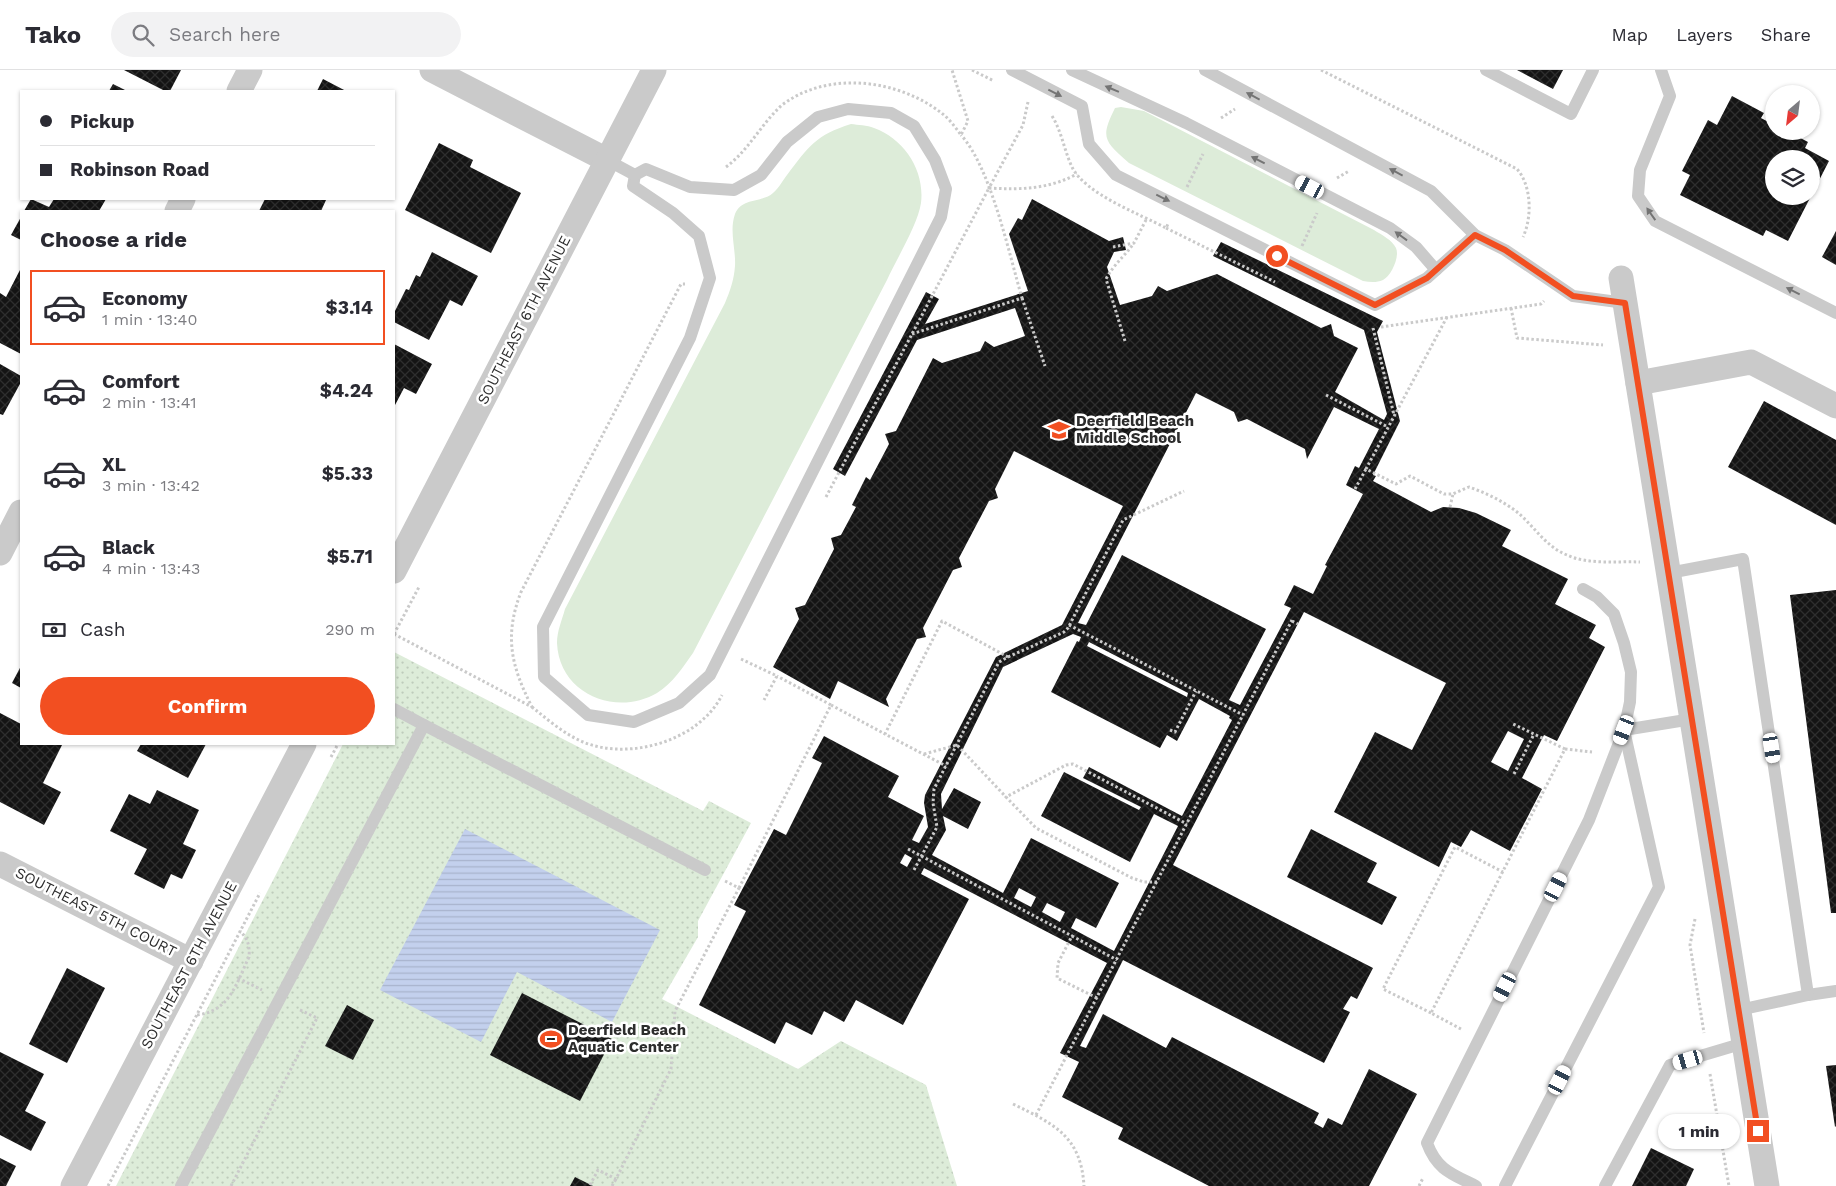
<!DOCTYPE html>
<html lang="en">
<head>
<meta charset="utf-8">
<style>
  body { margin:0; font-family:"Work Sans",sans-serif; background:#f2f2f3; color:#2b2b33; height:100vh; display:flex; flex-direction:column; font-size:19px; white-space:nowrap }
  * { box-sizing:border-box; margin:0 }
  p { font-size:16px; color:#7c7c81 }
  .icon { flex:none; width:28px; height:28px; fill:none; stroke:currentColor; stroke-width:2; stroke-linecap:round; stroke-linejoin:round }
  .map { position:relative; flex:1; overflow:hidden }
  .side { position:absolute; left:20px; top:140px; width:375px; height:535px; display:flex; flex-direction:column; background:#fff; border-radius:0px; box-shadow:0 1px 4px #0004 }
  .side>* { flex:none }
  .guide { position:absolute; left:20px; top:20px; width:375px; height:110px; border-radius:0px; box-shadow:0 1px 4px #0004; display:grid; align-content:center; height:110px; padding:0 20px; background:#fff }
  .needle { width:32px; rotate:208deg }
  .tools { position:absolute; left:1765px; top:15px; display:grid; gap:10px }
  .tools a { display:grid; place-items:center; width:55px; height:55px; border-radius:50%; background:#fff; box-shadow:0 1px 4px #0004; font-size:25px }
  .end { position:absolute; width:22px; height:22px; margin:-11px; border:6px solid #f24f21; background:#fff; box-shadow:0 0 0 2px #fff }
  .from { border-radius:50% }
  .bubble { position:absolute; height:35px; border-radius:18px; background:#fff; box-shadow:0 1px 4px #0004; font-size:16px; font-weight:700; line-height:35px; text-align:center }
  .car { position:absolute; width:15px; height:30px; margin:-15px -8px; border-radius:6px; box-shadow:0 0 4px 1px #0007; background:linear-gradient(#fff 24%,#345 0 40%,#fff 0 76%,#345 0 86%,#fff 0) }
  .guide b { display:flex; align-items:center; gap:18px; height:48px; font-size:19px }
  .guide b+b { border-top:1px solid #e1e1e2 }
  .guide i { width:12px; height:12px; background:#2b2b33 }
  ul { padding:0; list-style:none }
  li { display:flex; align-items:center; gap:15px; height:75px; margin:0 10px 8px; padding:0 10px; border:2px solid transparent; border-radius:0px }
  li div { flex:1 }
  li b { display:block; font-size:19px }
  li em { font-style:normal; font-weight:700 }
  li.selected { border-color:#f24f21 }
  li>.icon { width:45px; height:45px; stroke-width:1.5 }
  h2 { padding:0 20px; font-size:22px; line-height:60px }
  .pay { display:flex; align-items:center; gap:12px; height:55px; padding:0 20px; font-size:19px }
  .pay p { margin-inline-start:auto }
  .cta { display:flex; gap:10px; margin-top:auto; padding:10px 20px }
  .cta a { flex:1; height:58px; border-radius:30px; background:#f24f21; color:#fff; font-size:20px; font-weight:700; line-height:58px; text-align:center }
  header { display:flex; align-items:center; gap:30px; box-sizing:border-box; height:70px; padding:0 25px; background:#fff; border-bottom:1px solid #e1e1e2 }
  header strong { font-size:24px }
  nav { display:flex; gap:28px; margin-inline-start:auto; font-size:18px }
  .search { width:350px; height:45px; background:#f2f2f3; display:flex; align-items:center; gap:12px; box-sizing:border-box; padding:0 18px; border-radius:28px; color:#7c7c81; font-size:19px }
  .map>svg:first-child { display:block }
  .grass { fill:#ddecd9 }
  .park { fill:url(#park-dots) }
  .water { fill:url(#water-rules) }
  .building { fill:url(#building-cross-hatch); fill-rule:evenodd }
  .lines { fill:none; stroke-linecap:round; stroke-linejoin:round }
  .path { stroke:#cacaca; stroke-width:3; stroke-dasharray:2.5 2.5; stroke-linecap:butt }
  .service { stroke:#cacaca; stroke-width:12 }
  .minor { stroke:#cacaca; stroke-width:25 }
  .oneway { fill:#747474 }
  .route { stroke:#f24f21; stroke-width:6 }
  .labels { text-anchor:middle; stroke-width:5; stroke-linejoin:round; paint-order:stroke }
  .street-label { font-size:15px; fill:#2d2d2d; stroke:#fff }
  .poi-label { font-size:15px; font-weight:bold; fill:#2d2d2d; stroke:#fff; text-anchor:start }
</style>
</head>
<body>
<header>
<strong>Tako</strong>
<div class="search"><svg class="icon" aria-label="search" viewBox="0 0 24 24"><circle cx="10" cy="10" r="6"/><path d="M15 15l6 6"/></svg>Search here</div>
<nav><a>Map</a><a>Layers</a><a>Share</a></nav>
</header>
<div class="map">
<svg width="1836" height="1116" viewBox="0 0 1836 1116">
  <defs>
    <pattern id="park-dots" width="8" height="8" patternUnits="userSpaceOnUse" patternTransform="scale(1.25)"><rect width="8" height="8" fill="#ddecd9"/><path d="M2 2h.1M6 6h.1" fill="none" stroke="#becbbb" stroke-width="1.8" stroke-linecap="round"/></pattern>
    <pattern id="water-rules" width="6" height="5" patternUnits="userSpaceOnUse" patternTransform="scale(1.25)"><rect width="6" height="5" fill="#c3d0ed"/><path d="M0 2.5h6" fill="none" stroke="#a8b3cc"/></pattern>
    <pattern id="building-cross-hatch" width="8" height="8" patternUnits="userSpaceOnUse" patternTransform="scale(1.25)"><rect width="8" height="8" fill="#141414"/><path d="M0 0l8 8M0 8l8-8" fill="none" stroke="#2e2e2e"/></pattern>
  </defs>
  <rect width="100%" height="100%" fill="#fff"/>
  <g class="grass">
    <path d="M1121,37L1144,41L1374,160C1382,165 1392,170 1396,178C1400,187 1391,206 1383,210C1376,213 1370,212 1363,211L1129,93C1104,71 1100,68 1115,38Z"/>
    <path d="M851,54C858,55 867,55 874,58C904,69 925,100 921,133C918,154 896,190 887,210L693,583C683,597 673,613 657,623C616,647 559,624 557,573C557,561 562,550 565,539L725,233C730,221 734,210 735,196C736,179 729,161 735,144C742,127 762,133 773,123C779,118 783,110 787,105C809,76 816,65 851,54Z"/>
  </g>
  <polygon class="park" points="394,582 703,741 709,731 751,753 698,851 698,867 662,929 798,999 841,971 926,1015 957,1116 116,1116 343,674 394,674"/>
  <polygon class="water" points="465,759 660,860 612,952 517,902 481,972 380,920"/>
  <g class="building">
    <polygon points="124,0 181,0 170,21 165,21"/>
    <polygon points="1517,0 1563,0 1553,19"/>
    <polygon points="323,9 346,21 317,21"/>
    <polygon points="113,14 127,21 109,21"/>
    <polygon points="1732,26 1764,43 1761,48 1774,55 1774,61 1787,61 1808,72 1805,78 1829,91 1811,126 1811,89 1774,89 1774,126 1811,126 1788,171 1766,160 1763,166 1680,125 1690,105 1682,101 1708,50 1717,55"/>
    <polygon points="439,73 473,90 470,97 521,123 491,183 405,140"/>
    <polygon points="31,129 49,137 54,129 106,129 99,141 24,141"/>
    <polygon points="265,129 323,129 326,130 321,141 259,141"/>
    <path d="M1032,129L1109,171L1123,167L1126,180L1114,182L1107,197L1120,235L1152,226L1158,216L1167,221L1217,204L1321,258L1331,254L1334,266L1358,278L1335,322L1384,350L1387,344L1364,260L1213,186L1221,172L1383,251L1377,262L1400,351L1373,405L1376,406L1373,411L1431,442L1443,437L1459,438L1476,443L1511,460L1502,476L1568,509L1555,534L1596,555L1589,568L1605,577L1557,671L1544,665L1522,708L1542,719L1510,781L1471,760L1461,777L1451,772L1439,797L1334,742L1375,662L1412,680L1446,613L1304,542L1173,795L1373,898L1357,929L1351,926L1343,939L1350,942L1324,993L1123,890L1080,976L1086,978L1103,944L1166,978L1172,967L1319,1043L1314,1053L1323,1058L1328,1048L1342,1055L1369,999L1417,1024L1369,1116H1209L1118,1069L1123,1058L1062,1027L1079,992L1060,983L1107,893L924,798L921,804L969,829L903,955L856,930L844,952L824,941L812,965L786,952L775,974L699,935L746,841L734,835L774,759L786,765L822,693L812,688L824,666L899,706L888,727L924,746L912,770L919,773L928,757L924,733L925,725L996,587L1062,555L1123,436L1014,381L995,419L998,428L989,431L959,488L962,497L953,500L923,558L926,567L917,569L886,629L889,637L838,611L830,629L773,597L799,549L795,538L805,535L834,479L831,468L841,465L856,437L852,435L866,407L870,410L889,374L885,364L896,361L933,288L942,293L980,281L985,271L994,277L1025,266L1015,238L917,270L845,406L833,399L926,222L939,229L925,254L1028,221L1009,164L1018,148L1022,150ZM1196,323L1234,342L1238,352L1247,349L1305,379L1307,389L1334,337L1379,359L1359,398L1355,396L1346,415L1363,424L1325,495L1327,496L1313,524L1294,515L1284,535L1291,538L1240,635L1229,630L1266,559L1122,485L1086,555L1078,553ZM1073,564L1081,567L1079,572L1077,571L1051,622L1160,678L1167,665L1177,671L1199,629L1230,646L1229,648L1232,650L1182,746L1089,697L1083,708L1141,737L1139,740L1064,702L1041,746L1130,792L1154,744L1178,756L1114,881L1071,858L1076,848L1096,858L1119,813L1031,768L1003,823L932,785L946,760L943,746L968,759L981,732L954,718L942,739L941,724L1003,597ZM1089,572L1188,623L1187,627L1087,576ZM1508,661L1524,669L1508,701L1491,692ZM905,784L912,788L907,797L900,793ZM1019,818L1036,827L1031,837L1014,828ZM1047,833L1065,842L1060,852L1042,842Z"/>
    <polygon points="21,147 21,170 11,165"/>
    <polygon points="1836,161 1836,195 1822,187"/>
    <polygon points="432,182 478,206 462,236 450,230 429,270 394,252 394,243 406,219 409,220 416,205 420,207"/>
    <polygon points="21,198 21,284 0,273 0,223 6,227"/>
    <polygon points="394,274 432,294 416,324 404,318 394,337"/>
    <polygon points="0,294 21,306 21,312 3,345 0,344"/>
    <polygon points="1764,331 1836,370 1836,455 1728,397"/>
    <polygon points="1836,520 1836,843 1831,843 1790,525"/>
    <polygon points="21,596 21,618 12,613"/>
    <polygon points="0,643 21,654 21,674 62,675 43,713 61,722 44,755 0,732"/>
    <polygon points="141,674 206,674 188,708 137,681"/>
    <polygon points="157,720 199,740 183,774 196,780 182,809 171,804 164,819 134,804 147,779 110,761 129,724 150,734"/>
    <polygon points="1311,759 1377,793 1367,812 1397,827 1382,855 1287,807"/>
    <polygon points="67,898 105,918 67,993 29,974"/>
    <polygon points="522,923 612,969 580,1031 490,985"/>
    <polygon points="347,935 374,950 353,990 325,976"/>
    <polygon points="0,982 44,1004 25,1041 46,1052 31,1081 0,1065"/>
    <polygon points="1836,995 1836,1056 1835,1057 1826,996"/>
    <polygon points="1651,1078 1694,1099 1686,1116 1632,1116"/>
    <polygon points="0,1088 16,1096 6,1116 0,1116"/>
    <polygon points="575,1107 593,1116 570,1116"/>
  </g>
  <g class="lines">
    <g class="path">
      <polyline points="972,0 994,11"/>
      <path d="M1321,0L1517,99C1532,116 1532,148 1523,167"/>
      <path d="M1028,32L1023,55L989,118C1021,120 1049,119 1077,104"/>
      <path d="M1052,46C1062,62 1064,80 1072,97C1085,124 1140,144 1166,158L1168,154"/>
      <polyline points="1221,48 1235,39"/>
      <path d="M726,97C749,80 761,54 782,35C828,0 900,9 944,45C950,50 956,58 961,65L968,51L952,0"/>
      <polyline points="1337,108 1349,101"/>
      <polyline points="1187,117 1203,84"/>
      <polyline points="1166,158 1275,212"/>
      <polyline points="1302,176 1317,143"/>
      <polyline points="1113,177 1134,173 1147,148"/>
      <polyline points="1022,228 1045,296"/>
      <polyline points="1511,238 1517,268 1603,275"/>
      <path d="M1447,247L1366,399L1396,414L1410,406L1444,424H1453L1469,417C1486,423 1503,431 1517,442C1534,456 1546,477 1567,485C1588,495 1617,491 1640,492"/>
      <polyline points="1381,257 1541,234 1544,231"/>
      <polyline points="1373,258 1394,345"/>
      <path d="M912,264L1022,228C1009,184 991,98 961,65"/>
      <path d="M1125,271L1106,209C1114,194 1124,187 1134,173"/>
      <polyline points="1326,325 1388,357"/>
      <polyline points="1355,419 1366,399"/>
      <polyline points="826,427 989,118"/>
      <polyline points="1450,437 1453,424"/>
      <polyline points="1292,551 1298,554"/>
      <polyline points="1069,555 1243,645"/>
      <path d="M394,564L532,637C511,596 504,566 521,522L681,214H685"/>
      <polyline points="394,564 419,517"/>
      <polyline points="1008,587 1064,562 1068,558 1123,450 1184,421"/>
      <polyline points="741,589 777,606 764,630"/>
      <polyline points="831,635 885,664"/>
      <path d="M532,637C547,649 564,664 583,672C629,691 699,671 722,625"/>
      <polyline points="1170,660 1175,662 1196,621"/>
      <polyline points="1565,679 1592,682"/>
      <polyline points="924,684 957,675 1006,727"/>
      <polyline points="331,687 338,674"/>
      <polyline points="1514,704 1534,664"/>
      <polyline points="908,779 1072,866"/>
      <polyline points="914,800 937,757 933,733 934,719 999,592 1008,587 942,551 885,664 946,696"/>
      <polyline points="1157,812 1144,812 1132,808 1036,758 1006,727 1066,695 1073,694 1187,754"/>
      <polyline points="739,818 831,635 777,606"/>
      <polyline points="1695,849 1690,875 1704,963"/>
      <polyline points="238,908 262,920"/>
      <polyline points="1097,928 1057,908 1058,893 1072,866 1117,890"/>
      <polyline points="1431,943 1383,919 1455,777 1503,802"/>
      <path d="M197,945C230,941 236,914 249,887C250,876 248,869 240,861"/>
      <polyline points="1461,959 1431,943 1565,679 1511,653"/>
      <polyline points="1710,1004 1729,1116"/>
      <path d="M1013,1034C1054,1054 1081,1066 1084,1116"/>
      <polyline points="1036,1045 1292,550"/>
      <polyline points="590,1115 598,1100 616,1109 671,999 675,941 739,818 723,810"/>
      <polyline points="108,1116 260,823"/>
      <polyline points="231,1116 317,948 298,939"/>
      <polyline points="612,1116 616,1109"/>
      <polyline points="1419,1116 1423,1108"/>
    </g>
    <g class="service">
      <polyline points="1012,0 1082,36 1089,74 1116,105 1375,235 1427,208 1475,165"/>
      <polyline points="1072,0 1186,53 1390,158 1416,177 1436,200"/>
      <polyline points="1205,0 1431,121 1475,165 1505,180 1573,226 1625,233"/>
      <polyline points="1486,0 1571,44 1593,0"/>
      <polyline points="1661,0 1670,26 1640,100 1638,126 1655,151 1836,243"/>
      <polygon points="848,39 891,43 914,56 935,90 946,119 941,147 710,605 679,633 634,652 588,645 544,607 543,557 690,268 710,208 699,166 673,143 633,116 635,105 646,99 690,117 734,120 761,105 787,72 818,47"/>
      <polyline points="607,90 635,105"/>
      <polyline points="1669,503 1743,489 1808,925 1836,921"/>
      <polyline points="394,639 424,655"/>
      <polyline points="1624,660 1692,649"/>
      <polyline points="1739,940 1808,925"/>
      <polyline points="181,1116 424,655 705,800"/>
      <path d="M1476,1116C1452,1104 1437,1100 1427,1073L1589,750L1624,660L1630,632L1631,602L1624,573L1614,544L1597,527L1583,519"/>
      <polyline points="1505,1116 1659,817 1624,660"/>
      <polyline points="1605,1116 1670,995 1744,973"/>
    </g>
    <g class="minor">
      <polyline points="432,0 607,90"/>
      <polyline points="239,21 250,0"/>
      <polyline points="177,141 183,129"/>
      <polyline points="1621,208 1767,1116"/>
      <polyline points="1638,313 1751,292 1836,336"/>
      <polyline points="0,483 21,442"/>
      <polyline points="394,501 654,0"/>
      <polyline points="0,794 191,891"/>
      <polyline points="73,1116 304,674"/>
    </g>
  </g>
  <defs><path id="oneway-solid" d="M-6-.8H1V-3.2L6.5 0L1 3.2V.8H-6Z" transform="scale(1.25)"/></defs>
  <g class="oneway">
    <use href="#oneway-solid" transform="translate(1112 19) rotate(-157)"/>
    <use href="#oneway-solid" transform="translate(1055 23) rotate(27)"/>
    <use href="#oneway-solid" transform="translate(1253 26) rotate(-152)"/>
    <use href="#oneway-solid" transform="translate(1258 90) rotate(-153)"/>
    <use href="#oneway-solid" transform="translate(1396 102) rotate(-152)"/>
    <use href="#oneway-solid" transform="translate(1163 128) rotate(26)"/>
    <use href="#oneway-solid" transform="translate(1651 144) rotate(-125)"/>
    <use href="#oneway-solid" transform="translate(1401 166) rotate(-144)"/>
    <use href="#oneway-solid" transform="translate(1793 221) rotate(-153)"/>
  </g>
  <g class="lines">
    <polyline class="route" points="1277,186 1375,235 1427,208 1475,165 1505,180 1573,226 1625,233 1758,1061"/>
  </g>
  <defs>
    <g id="school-bare" transform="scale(1.725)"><path d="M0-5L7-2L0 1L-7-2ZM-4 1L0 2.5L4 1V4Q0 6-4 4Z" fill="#f24f21" stroke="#fff" stroke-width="2.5" paint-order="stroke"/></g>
    <g id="stadium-bare" transform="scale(1.725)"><path d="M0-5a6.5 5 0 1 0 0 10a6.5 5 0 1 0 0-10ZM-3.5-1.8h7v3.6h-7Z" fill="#f24f21" stroke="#fff" stroke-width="2.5" paint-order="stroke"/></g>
  </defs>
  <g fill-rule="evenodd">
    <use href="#school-bare" x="1059" y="360"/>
    <use href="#stadium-bare" x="551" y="969"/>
  </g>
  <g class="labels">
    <g class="street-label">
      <text transform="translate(524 250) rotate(-63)" y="5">SOUTHEAST 6TH AVENUE</text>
      <text transform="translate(96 842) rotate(27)" y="5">SOUTHEAST 5TH COURT</text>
      <text transform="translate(189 895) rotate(-62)" y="5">SOUTHEAST 6TH AVENUE</text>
    </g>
    <g class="poi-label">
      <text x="1076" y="356">Deerfield Beach<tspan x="1076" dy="17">Middle School</tspan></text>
      <text x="568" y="965">Deerfield Beach<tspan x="568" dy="17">Aquatic Center</tspan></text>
    </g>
  </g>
</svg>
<div class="tools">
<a><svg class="needle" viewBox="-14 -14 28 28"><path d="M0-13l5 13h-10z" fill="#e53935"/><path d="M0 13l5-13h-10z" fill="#7c7c81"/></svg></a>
<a><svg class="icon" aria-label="layers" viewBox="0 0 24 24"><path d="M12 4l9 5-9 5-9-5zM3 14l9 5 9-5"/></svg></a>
</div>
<i class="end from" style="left:1277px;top:186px"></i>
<i class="end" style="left:1758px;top:1061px"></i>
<div class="bubble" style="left:1658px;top:1044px;width:82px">1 min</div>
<i class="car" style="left:1310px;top:117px;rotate:297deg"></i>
<i class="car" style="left:1624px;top:660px;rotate:201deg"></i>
<i class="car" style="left:1772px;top:678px;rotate:171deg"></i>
<i class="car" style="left:1556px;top:817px;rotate:27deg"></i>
<i class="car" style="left:1505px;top:917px;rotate:207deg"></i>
<i class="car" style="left:1688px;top:990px;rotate:254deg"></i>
<i class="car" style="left:1560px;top:1010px;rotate:27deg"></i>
<div class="guide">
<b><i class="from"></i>Pickup</b>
<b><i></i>Robinson Road</b>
</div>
<section class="side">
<h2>Choose a ride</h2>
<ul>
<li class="selected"><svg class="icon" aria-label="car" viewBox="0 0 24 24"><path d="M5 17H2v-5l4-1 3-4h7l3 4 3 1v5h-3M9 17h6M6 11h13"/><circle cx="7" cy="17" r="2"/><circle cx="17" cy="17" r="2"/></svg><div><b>Economy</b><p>1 min · 13:40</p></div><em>$3.14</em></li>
<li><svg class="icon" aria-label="car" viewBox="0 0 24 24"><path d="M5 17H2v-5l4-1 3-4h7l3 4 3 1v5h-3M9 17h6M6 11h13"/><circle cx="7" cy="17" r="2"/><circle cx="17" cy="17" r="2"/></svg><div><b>Comfort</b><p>2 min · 13:41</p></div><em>$4.24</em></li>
<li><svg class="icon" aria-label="car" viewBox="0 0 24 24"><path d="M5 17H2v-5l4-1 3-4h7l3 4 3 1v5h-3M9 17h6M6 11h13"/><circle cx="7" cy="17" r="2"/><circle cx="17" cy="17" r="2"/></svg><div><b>XL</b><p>3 min · 13:42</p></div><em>$5.33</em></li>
<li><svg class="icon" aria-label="car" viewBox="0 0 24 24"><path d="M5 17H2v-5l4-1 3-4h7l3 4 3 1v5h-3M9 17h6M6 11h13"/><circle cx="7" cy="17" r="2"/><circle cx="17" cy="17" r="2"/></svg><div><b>Black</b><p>4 min · 13:43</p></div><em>$5.71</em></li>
</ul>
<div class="pay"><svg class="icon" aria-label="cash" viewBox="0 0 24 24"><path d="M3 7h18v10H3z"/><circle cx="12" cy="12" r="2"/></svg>Cash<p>290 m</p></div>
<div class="cta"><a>Confirm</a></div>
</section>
</div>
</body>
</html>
